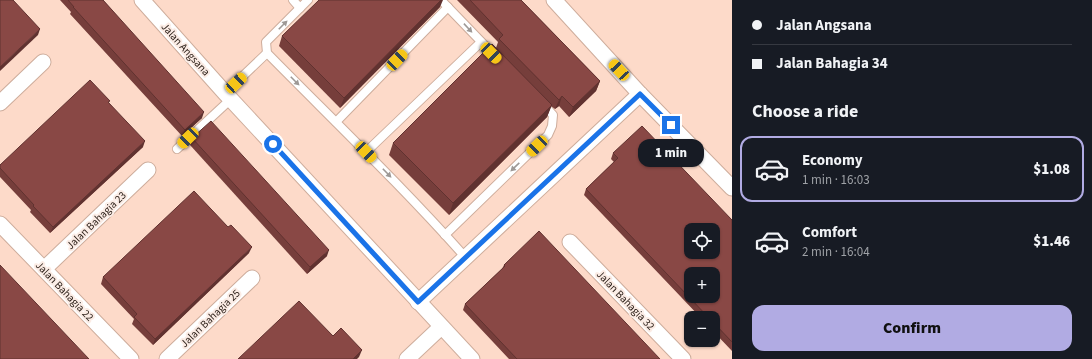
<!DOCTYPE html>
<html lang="en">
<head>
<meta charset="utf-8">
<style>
  body { margin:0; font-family:"Source Sans 3",sans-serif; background:#242831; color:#f1f3f6; height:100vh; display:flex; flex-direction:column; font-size:15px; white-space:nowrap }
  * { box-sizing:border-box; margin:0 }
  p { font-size:13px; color:#9ea1a6 }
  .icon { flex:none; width:22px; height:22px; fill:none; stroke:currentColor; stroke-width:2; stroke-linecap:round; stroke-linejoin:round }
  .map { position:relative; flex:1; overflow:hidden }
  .drawer { display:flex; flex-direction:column; background:#171b24; width:360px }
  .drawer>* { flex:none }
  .hud { display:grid; align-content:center; height:88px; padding:0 20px; background:#171b24 }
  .tools { position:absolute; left:684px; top:223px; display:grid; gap:8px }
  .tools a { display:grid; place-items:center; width:36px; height:36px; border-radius:8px; background:#171b24; box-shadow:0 1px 3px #0004; font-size:20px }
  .end { position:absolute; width:18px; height:18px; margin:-9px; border:5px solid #1a73e8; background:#fff; box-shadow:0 0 0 2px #fff }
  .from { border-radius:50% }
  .bubble { position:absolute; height:28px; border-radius:12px; background:#171b24; box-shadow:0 1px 3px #0004; font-size:13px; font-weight:800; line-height:28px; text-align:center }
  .car { position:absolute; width:12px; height:24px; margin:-12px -6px; border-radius:5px; box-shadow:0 0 3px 1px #0007; background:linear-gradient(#f5c518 24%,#345 0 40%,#f5c518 0 76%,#345 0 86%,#f5c518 0) }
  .hud b { display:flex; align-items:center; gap:14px; height:38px; font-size:15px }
  .hud b+b { border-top:1px solid #363941 }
  .hud i { width:10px; height:10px; background:#f1f3f6 }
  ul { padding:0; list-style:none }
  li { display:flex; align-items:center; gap:12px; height:66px; margin:0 8px 6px; padding:0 12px; border:2px solid transparent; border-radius:12px }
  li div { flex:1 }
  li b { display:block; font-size:15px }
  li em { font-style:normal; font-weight:800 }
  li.current { border-color:#b1abe3 }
  li>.icon { width:36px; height:36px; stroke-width:1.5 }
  h2 { padding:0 20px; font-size:18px; line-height:48px }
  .action { display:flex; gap:8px; margin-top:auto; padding:8px 20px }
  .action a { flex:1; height:46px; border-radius:12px; background:#b1abe3; color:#111; font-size:16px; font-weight:800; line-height:46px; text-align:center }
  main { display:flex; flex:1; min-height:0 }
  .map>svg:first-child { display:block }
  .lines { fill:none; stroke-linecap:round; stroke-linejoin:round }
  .lane-casing { stroke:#cead9c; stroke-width:10 }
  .street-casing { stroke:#cead9c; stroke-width:17 }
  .lane { stroke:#fff; stroke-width:8 }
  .street { stroke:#fff; stroke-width:15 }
  .wall { fill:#763e3b }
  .shaded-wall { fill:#603230 }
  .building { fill:#894845; stroke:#603230; fill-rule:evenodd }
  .oneway { fill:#9e9996 }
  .route { stroke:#1a73e8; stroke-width:5 }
  .labels { text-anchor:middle; stroke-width:4; stroke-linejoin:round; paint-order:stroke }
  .street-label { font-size:11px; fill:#281c15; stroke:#fbece5 }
</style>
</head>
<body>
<main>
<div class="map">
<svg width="732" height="359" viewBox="0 0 732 359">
  <rect width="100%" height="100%" fill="#fddac9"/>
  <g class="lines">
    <g class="lane-casing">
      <g id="lane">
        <polyline points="293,0 300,8"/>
        <path d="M308,0L266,42L267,53C334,121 403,187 466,258"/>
        <polyline points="441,0 495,56"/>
        <polyline points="225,93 267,53"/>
        <polyline points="336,122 448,7"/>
        <polyline points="177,149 231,99"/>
        <polyline points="366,152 481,42"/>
        <polyline points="445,235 548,135 552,126 553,115 543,104"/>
      </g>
    </g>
    <g class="street-casing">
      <g id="street">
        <polyline points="142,0 225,93 472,359"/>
        <polyline points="554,0 640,94 732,188"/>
        <polyline points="0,103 43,62"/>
        <polyline points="0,224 131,359"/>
        <polyline points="570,242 683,359"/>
        <polyline points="44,269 148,170"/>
        <polyline points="418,302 640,94"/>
        <polyline points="167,359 252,278"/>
        <polyline points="407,359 441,327"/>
      </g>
    </g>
    <use href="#lane" class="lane"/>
    <use href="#street" class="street"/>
  </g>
  <g class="wall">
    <polygon points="60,0 103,0 202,118 182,136 70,14 71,12"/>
    <polygon points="457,0 521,0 600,81 596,91 569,117 559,106 555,109 551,106 547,117 449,215 389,155 393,143 496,48 498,42"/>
    <polygon points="440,7 340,108 279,46 282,36"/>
    <polygon points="109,103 143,147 50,233 30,212 31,210 0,177 0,165"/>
    <polygon points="192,138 327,256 307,274 190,145"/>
    <polygon points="613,153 732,220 732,351 713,331 713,318 701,318 584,195 586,189 614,162 611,159"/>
    <polygon points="249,253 153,345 132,324 134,319 101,284 103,277"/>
    <polygon points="504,265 660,359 509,359 463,310 465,304 502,269"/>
  </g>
  <g class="shaded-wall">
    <polygon points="441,0 443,0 440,7 340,108 344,98"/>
    <polygon points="40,29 38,35 0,71 0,67"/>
    <polygon points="600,81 596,91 569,117 573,107"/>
    <polygon points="562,96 559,106 555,109 559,100"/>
    <polygon points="552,105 547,117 449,215 453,203"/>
    <polygon points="204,112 202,118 182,136 185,130"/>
    <polygon points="145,141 143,147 50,233 53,227"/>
    <polygon points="252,247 249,253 153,345 155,339"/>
    <polygon points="329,250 327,256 307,274 310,267"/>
    <polygon points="362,350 359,357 357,359 353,359"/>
  </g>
  <g class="building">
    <polygon points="0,0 13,0 40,29 0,67"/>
    <polygon points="68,0 103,0 204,112 185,130 73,7 74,7"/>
    <polygon points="319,0 441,0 344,98 282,36"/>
    <polygon points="470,0 521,0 600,81 573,107 562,96 559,100 499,39 503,35"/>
    <polygon points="492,44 552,105 453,203 393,143"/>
    <polygon points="90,80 110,101 108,102 145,141 53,227 33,206 34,205 0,168 0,165"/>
    <polygon points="211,121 329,250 310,267 192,138"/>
    <path d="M642,126L732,220V342L713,322V318H709L586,189L618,158L613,153ZM691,230H713V252H691ZM691,274H713V296H691Z"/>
    <polygon points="194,191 228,227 231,225 252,247 155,339 134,317 137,314 103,277"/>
    <polygon points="539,231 660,359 517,359 465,304 505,266 504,265"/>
    <polygon points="0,265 89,359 0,359"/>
    <polygon points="299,301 333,336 341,328 362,350 353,359 238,359"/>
  </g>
  <defs><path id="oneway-solid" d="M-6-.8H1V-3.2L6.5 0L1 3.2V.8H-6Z"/></defs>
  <g class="oneway">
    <use href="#oneway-solid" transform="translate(283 25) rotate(-45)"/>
    <use href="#oneway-solid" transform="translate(468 28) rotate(47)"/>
    <use href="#oneway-solid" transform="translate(295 81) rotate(45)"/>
    <use href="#oneway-solid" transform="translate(515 167) rotate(136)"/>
    <use href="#oneway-solid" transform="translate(387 173) rotate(46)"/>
  </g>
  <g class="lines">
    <polyline class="route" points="273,144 418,302 640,94 671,125"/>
  </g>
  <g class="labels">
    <g class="street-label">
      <text transform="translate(186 49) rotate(48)" y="4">Jalan Angsana</text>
      <text transform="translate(96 220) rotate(-44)" y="4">Jalan Bahagia 23</text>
      <text transform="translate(65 291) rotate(46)" y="4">Jalan Bahagia 22</text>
      <text transform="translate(626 300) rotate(46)" y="4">Jalan Bahagia 32</text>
      <text transform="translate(210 318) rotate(-44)" y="4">Jalan Bahagia 25</text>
    </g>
  </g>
</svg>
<div class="tools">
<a><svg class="icon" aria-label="locate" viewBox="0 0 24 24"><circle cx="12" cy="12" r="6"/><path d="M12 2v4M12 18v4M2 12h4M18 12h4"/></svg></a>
<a>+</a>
<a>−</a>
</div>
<i class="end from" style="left:273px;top:144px"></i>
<i class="end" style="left:671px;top:125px"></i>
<div class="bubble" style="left:638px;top:139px;width:66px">1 min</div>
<i class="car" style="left:491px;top:53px;rotate:135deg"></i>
<i class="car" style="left:397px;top:60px;rotate:44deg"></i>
<i class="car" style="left:619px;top:70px;rotate:317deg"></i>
<i class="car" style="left:236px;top:83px;rotate:47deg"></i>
<i class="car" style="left:188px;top:138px;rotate:226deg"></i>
<i class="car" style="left:537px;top:146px;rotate:226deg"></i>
<i class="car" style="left:366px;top:152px;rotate:136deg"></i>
</div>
<section class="drawer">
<div class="hud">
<b><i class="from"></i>Jalan Angsana</b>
<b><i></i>Jalan Bahagia 34</b>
</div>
<h2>Choose a ride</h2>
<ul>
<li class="current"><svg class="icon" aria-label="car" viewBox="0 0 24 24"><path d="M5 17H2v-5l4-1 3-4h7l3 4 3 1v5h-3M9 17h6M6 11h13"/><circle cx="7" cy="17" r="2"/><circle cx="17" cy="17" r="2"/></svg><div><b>Economy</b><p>1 min · 16:03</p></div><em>$1.08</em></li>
<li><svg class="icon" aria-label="car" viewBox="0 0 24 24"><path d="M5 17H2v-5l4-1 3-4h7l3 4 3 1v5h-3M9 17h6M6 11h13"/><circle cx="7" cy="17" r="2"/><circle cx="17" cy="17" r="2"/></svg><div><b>Comfort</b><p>2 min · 16:04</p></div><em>$1.46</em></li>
</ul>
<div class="action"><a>Confirm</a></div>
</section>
</main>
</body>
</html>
